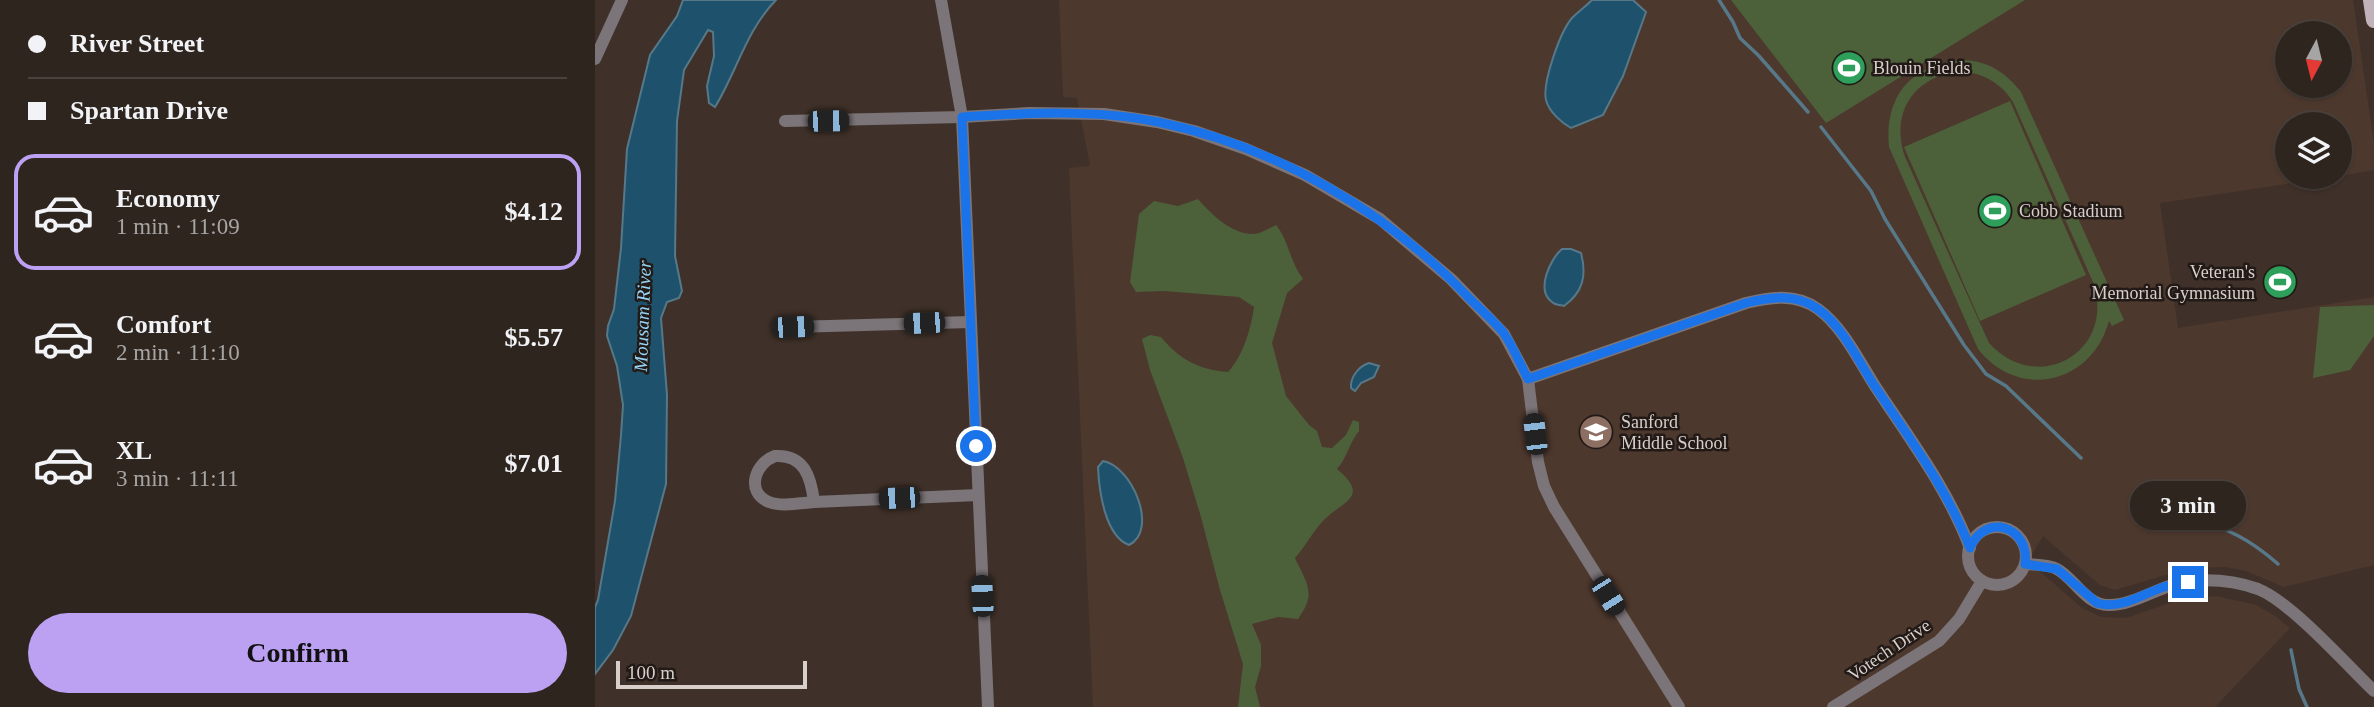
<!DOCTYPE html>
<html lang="en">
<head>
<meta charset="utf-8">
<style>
  body { margin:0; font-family:"Times New Roman",serif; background:#372d28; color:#f1f3f6; height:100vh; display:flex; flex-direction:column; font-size:26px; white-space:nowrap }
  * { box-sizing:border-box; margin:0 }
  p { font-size:23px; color:#a7a5a4 }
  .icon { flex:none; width:38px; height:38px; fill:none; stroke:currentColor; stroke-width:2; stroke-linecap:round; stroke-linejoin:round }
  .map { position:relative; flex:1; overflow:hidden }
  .details { display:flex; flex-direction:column; background:#2f251f; width:595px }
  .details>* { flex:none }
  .guide { display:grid; align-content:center; height:154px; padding:0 28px; background:#2f251f }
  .needle { width:46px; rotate:187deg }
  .controls { position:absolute; left:1680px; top:21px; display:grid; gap:14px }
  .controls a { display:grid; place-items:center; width:77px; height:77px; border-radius:50%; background:#2f251f; box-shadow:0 2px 5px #0004,0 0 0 2px #4a423d; font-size:35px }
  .scale { position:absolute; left:21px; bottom:18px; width:191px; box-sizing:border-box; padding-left:7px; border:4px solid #d9cfca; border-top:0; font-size:19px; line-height:24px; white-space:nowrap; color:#d9cfca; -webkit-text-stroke:5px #211a17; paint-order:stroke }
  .end { position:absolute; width:32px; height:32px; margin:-16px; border:9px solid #1a73e8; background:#fff; box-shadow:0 0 0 4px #fff }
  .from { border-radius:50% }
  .bubble { position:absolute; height:49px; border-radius:24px; background:#2f251f; box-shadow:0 2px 5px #0004,0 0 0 2px #4a423d; font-size:23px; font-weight:800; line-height:49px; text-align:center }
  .car { position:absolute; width:21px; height:42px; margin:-21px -10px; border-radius:9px; box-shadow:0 0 5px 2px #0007; background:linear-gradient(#222 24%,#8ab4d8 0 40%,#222 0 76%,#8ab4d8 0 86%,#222 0) }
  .guide b { display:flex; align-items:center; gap:24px; height:66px; font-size:26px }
  .guide b+b { border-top:2px solid #4a423d }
  .guide i { width:18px; height:18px; background:#f1f3f6 }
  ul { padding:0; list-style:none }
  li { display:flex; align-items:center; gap:21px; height:116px; margin:0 14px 10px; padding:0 14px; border:4px solid transparent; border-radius:21px }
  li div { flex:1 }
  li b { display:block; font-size:26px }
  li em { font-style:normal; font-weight:800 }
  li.current { border-color:#bca0f2 }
  li>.icon { width:63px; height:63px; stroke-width:1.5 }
  .cta { display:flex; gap:14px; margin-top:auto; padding:14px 28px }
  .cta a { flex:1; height:80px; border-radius:42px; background:#bca0f2; color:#111; font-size:28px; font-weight:800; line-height:80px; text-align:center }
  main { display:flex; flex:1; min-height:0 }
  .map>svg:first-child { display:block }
  .built { fill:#4d382d; fill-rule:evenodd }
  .green { fill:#4c613a; fill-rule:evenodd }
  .water { fill:#1e526c; stroke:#567888; stroke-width:2 }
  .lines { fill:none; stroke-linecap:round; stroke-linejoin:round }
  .stream { stroke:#567888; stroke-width:3.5 }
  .minor { stroke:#7b7478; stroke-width:12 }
  .major { stroke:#c2b2ba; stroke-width:16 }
  .route { stroke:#1a73e8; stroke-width:9 }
  .labels { text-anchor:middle; stroke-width:5; stroke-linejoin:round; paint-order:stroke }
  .poi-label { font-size:18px; fill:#d9cfca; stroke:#211a17; text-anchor:start }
  .street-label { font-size:18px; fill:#d9cfca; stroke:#211a17 }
  .water-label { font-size:19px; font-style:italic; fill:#95d4f6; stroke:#211a17 }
</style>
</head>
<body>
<main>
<section class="details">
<div class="guide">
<b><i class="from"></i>River Street</b>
<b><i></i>Spartan Drive</b>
</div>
<ul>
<li class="current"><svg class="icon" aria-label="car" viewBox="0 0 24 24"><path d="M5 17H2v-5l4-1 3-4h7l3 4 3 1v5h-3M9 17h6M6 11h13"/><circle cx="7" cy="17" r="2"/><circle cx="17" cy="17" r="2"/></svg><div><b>Economy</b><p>1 min · 11:09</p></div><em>$4.12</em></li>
<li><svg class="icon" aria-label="car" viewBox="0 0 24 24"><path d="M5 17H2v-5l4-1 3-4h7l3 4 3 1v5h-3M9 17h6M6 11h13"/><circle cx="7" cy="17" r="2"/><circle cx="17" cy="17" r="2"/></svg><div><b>Comfort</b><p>2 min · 11:10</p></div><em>$5.57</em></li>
<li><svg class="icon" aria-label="car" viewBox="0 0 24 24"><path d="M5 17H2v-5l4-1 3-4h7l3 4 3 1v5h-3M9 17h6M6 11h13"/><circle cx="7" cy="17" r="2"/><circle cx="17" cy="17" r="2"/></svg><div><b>XL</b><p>3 min · 11:11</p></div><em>$7.01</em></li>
</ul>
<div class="cta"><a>Confirm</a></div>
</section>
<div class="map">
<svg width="1779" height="707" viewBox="0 0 1779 707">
  <rect width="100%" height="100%" fill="#3f3129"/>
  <path class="built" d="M464,0H1758L1779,143V170L1745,176V124H1692V177H1737L1565,203L1583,328L1779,297V565L1689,587L1651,571L1631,567L1594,568L1520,590L1505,585L1448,536L1433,561L1487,608L1506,617L1531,618L1586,599L1621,596L1661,605L1679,615L1695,628L1620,707H498L474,168L495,166L482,98L468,97ZM1692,33H1745V86H1692Z"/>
  <g class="green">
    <polygon points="1136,0 1430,0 1231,123"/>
    <path d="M1368,60C1394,61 1411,73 1426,92L1529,320L1517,326L1514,321C1497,384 1424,401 1383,349L1294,147C1289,95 1317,64 1368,60ZM1358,72C1383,70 1405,81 1418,102L1498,282C1522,351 1443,397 1394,343L1310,157C1296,116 1315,81 1358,72Z"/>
    <polygon points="1415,101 1491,275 1385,321 1309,147"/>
    <path d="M603,199C617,215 637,235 660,234C666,233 675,228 681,225C694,241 695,262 708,279L692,293L677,343L691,396L714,425L722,431L727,447L737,448L751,435L758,420L764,422V431C754,443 752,458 742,469C777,498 746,501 727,522C717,533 710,547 700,558C712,584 722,593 703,619L683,617L657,624L666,645V666L660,687L665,707H643L648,664L625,590L606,517L588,458L555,370L547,339L555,335L566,337C584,359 604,370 633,372C648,356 656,329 659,307L644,297L569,291L541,292L535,282L544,214L559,201L583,206Z"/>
    <polygon points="1779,305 1779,336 1755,370 1718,378 1725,307"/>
  </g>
  <g class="water">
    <path d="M88,0H181C152,29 141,73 120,107L114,103L112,86L119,56L118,32L113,30L89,70L82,121L80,256L87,291L84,298L72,302L66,318L72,395L71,484L36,616L18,650L0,674V607L3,600L20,501L26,435L28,405L22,366L12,336L13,326L19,309L26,248L32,149L55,55L82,16Z"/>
    <path d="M997,0H1038L1051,12L1028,76L1008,115L976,128C967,123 954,112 951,100C947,83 965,32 977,18C983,12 991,6 997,0Z"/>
    <path d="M967,249H976L986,253C992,276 988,292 969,306C965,305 960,305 957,302C940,290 956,258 967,249Z"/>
    <path d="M774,363L784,366L779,377L766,383L760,391L756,388C755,377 764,366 774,363Z"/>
    <path d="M508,461C537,466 564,530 534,545C510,536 504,491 503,467Z"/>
  </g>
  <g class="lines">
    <g class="stream">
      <polyline points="1124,0 1138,22 1145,38 1164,56 1213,112"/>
      <polyline points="1226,127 1276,191 1290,219 1369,345 1391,374 1411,386 1486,458"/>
      <path d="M1547,519C1607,519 1636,523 1683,564"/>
      <polyline points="1696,650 1704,689 1712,707"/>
    </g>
    <g class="minor">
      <polyline points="346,0 367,117 393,707"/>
      <polyline points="0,59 27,0"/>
      <polyline points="190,121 367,117 434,113 509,114 562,122 599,131 651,149 710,175 785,219 856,279 909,334 933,379 943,462 949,486 959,507 1084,707"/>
      <polyline points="198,327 376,322"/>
      <path d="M933,379L1151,303C1175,297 1201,293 1223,309C1248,327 1264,361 1280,386C1314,438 1353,489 1375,548"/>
      <path d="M180,456C209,454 216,477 219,502C205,503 187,507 174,502C150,492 160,463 180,456Z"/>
      <polyline points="219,502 383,495"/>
      <circle cx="1402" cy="556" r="29"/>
      <path d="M1430,564C1440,565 1453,564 1462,569C1479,578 1491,605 1513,605C1539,606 1567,584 1594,581C1617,579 1641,581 1663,589C1696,602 1751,664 1779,691"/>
      <polyline points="1238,707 1344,641 1364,619 1387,581"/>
    </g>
    <polyline class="major" points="1776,0 1779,20"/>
  </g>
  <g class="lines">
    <path class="route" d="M381,446L367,117C432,113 499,109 563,122C680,146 793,212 874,298C885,309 898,320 908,332C918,346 925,364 933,379L1151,303C1175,297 1201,293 1223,309C1247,326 1262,358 1277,382C1312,435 1352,488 1375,548C1390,512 1435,526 1430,564L1462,569L1502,603C1524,610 1546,595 1566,588C1574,585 1584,584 1593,582"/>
  </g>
  <defs>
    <g id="stadium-disc" transform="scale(1.75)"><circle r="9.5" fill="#2e9e5b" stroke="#211a17"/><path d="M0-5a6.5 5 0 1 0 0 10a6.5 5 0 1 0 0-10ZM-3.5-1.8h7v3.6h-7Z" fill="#fff"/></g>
    <g id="school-disc" transform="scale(1.75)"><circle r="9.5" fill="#8d6e63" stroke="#211a17"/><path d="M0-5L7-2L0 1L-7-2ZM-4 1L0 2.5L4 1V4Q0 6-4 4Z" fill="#fff"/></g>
  </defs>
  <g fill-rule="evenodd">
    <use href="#stadium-disc" x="1254" y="68"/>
    <use href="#stadium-disc" x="1400" y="211"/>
    <use href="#stadium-disc" x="1685" y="282"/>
    <use href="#school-disc" x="1001" y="432"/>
  </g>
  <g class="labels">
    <g class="poi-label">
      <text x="1278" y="74">Blouin Fields</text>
      <text x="1424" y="217">Cobb Stadium</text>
      <text x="1660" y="278" text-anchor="end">Veteran's<tspan x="1660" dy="21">Memorial Gymnasium</tspan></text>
      <text x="1026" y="428">Sanford<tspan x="1026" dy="21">Middle School</tspan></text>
    </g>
    <g class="street-label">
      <text transform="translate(1294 650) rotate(-34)" y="6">Votech Drive</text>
    </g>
    <g class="water-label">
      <text transform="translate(47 316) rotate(-88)" y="7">Mousam River</text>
    </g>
  </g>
</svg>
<div class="controls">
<a><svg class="needle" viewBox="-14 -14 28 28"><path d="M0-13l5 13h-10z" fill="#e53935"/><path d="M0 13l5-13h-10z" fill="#a7a5a4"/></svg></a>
<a><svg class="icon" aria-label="layers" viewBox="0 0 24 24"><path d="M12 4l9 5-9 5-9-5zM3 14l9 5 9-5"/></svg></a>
</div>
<div class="scale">100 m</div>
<i class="end from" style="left:381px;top:446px"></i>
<i class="end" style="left:1593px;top:582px"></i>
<div class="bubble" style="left:1535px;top:481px;width:116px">3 min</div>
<i class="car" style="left:233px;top:121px;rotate:89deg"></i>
<i class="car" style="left:329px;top:323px;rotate:268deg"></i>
<i class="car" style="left:198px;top:327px;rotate:88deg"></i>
<i class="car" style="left:940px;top:434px;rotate:353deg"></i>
<i class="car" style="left:304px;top:498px;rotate:268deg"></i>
<i class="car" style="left:387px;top:596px;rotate:357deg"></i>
<i class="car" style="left:1013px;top:596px;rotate:148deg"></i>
</div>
</main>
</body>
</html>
